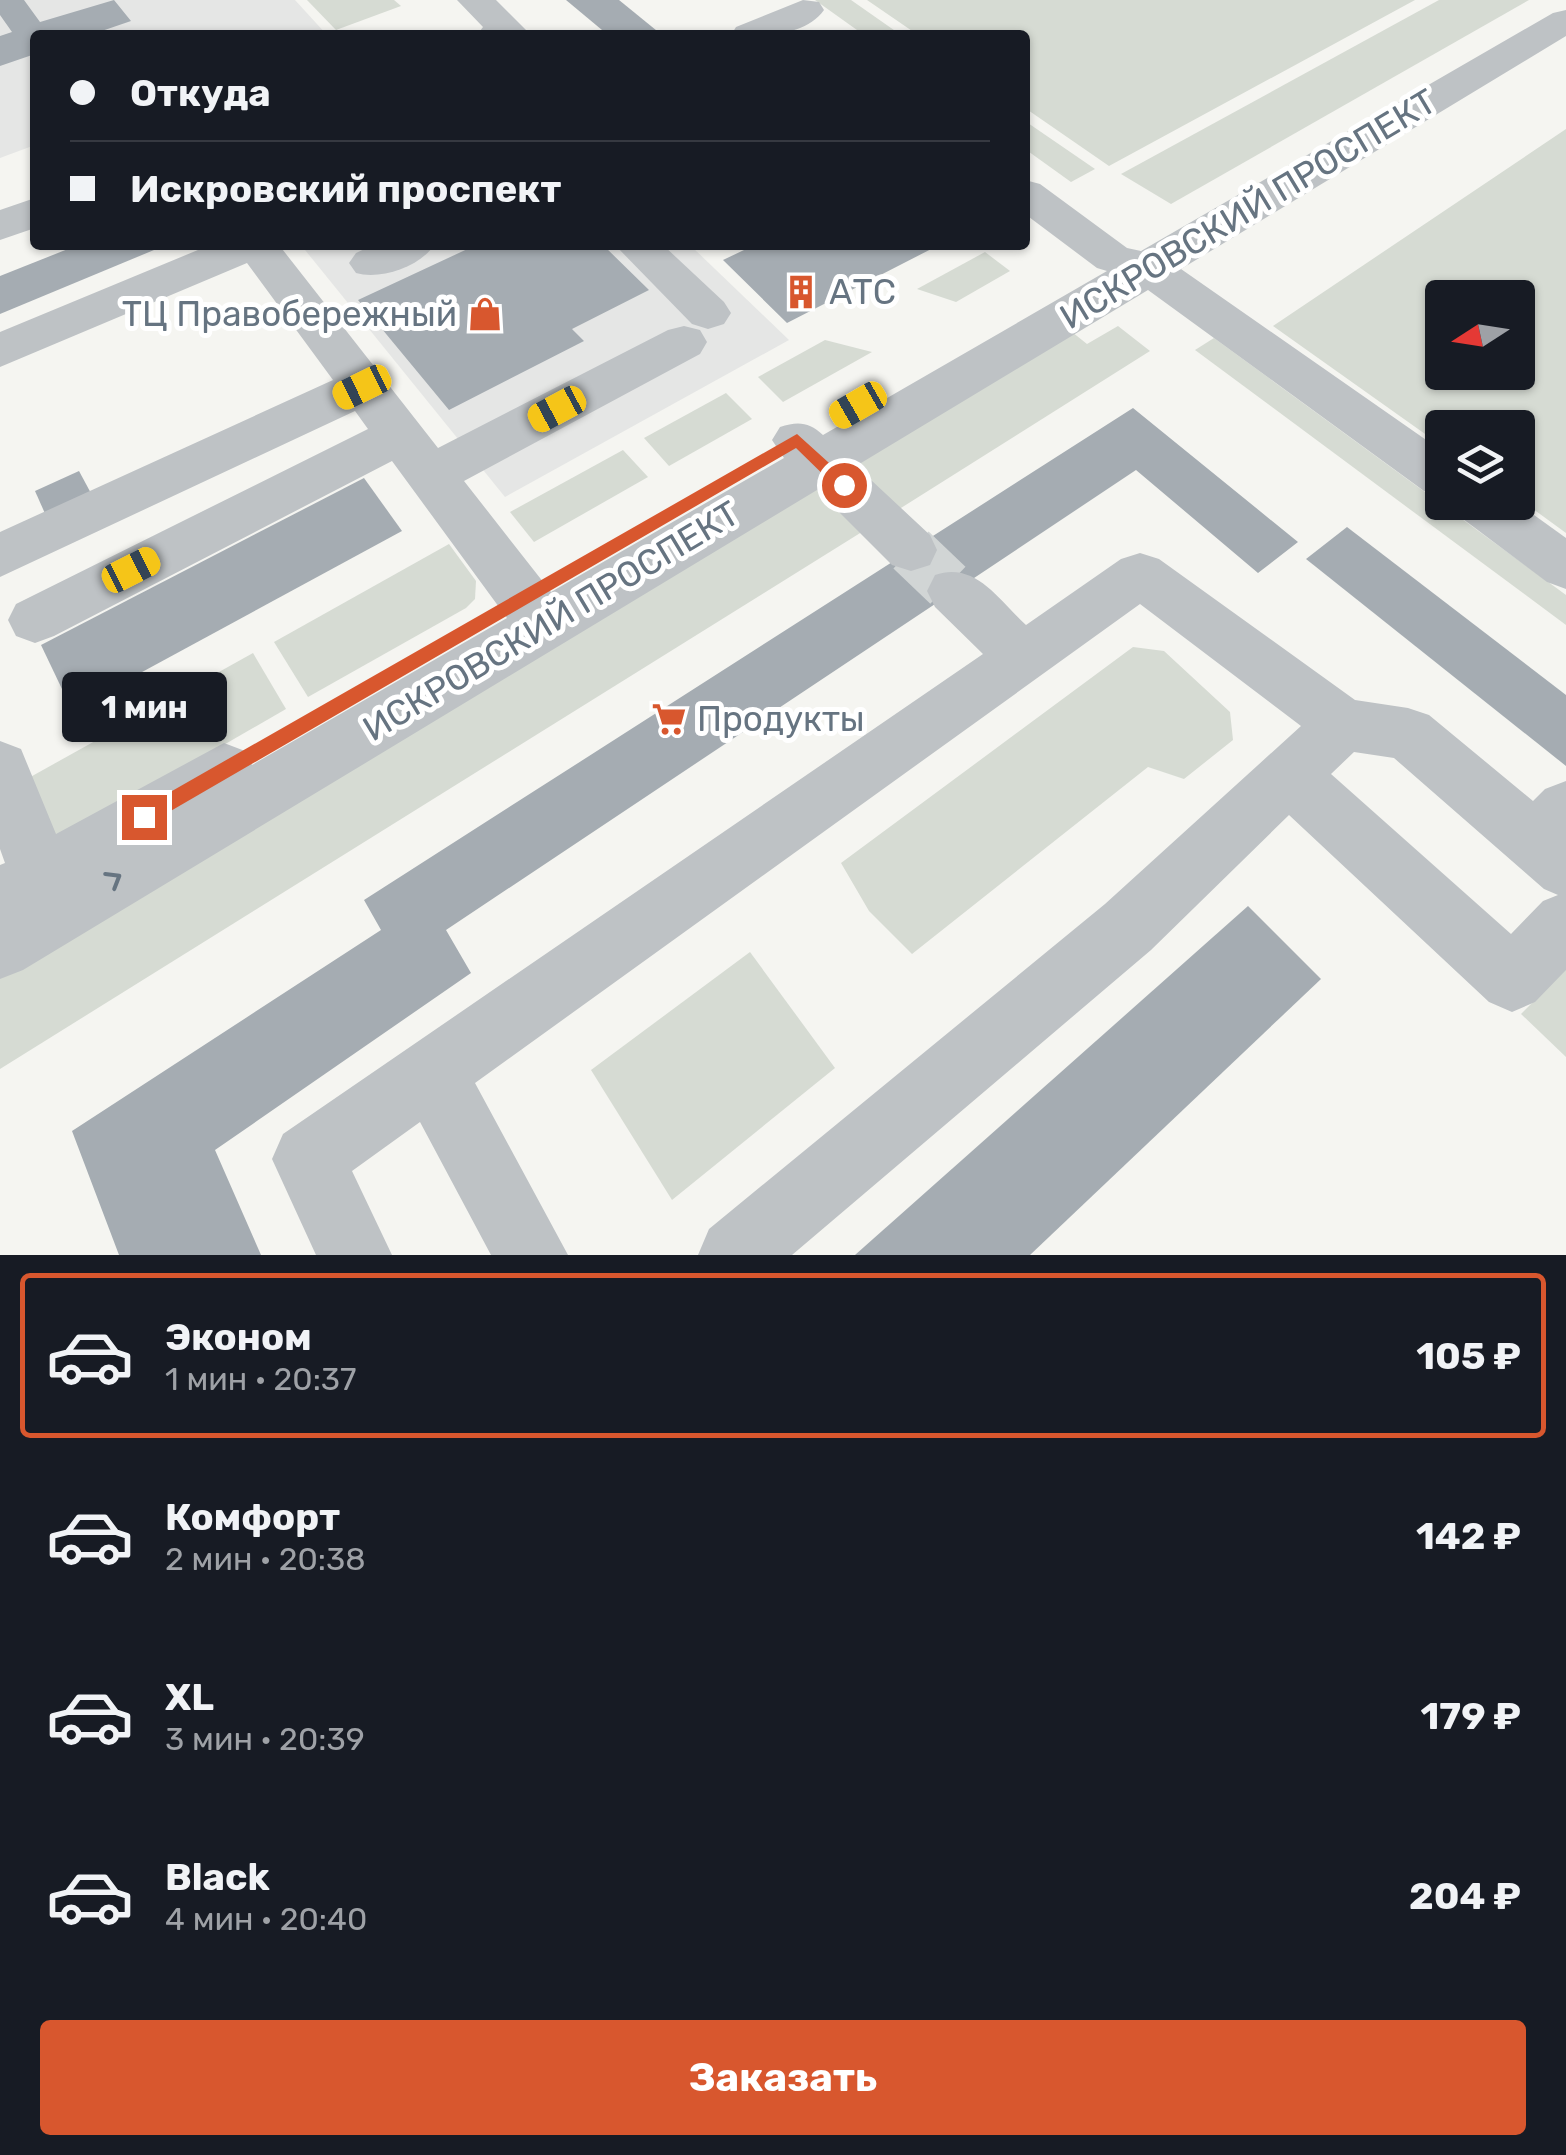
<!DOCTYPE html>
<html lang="ru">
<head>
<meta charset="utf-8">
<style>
  body { margin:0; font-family:Rubik,sans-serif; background:#242831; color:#f1f3f6; height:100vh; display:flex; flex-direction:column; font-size:38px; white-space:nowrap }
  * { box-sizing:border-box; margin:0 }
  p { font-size:32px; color:#9ea1a6 }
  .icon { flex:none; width:55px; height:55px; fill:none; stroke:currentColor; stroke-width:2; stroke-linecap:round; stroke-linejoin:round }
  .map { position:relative; height:1255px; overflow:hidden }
  .drawer { display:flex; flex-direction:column; background:#171b24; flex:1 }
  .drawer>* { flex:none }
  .top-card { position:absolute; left:30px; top:30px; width:1000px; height:220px; border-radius:10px; box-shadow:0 2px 8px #0004; display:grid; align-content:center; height:220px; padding:0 40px; background:#171b24 }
  .needle { width:65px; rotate:258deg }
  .fabs { position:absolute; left:1425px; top:280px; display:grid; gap:20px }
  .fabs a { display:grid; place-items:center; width:110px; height:110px; border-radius:10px; background:#171b24; box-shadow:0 2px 8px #0004; font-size:50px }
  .end { position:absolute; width:45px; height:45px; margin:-22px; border:12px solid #d8572e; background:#fff; box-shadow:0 0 0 5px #fff }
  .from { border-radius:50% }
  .bubble { position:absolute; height:70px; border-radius:10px; background:#171b24; box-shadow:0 2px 8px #0004; font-size:32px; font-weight:700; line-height:70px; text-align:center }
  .car { position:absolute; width:30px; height:60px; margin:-30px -15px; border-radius:12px; box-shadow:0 0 8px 2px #0007; background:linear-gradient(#f5c518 24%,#345 0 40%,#f5c518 0 76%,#345 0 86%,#f5c518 0) }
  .top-card b { display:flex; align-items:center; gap:35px; height:95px; font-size:38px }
  .top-card b+b { border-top:2px solid #363941 }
  .top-card i { width:25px; height:25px; background:#f1f3f6 }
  ul { padding:18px 0 0; list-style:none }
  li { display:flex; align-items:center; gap:30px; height:165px; margin:0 20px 15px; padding:0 20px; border:5px solid transparent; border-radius:10px }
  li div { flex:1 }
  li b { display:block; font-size:38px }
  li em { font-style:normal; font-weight:700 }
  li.current { border-color:#d8572e }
  li>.icon { width:90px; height:90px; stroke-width:1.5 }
  .cta { display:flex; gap:20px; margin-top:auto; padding:20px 40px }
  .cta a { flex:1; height:115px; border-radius:10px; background:#d8572e; color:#fff; font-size:40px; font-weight:700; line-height:115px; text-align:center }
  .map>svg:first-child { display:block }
  .built { fill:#e5e6e5 }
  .green { fill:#d6dbd3; fill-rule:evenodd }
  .building { fill:#a5acb2 }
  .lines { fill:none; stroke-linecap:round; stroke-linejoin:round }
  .minor-tunnel { stroke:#d1d5d5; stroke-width:51; stroke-dasharray:51 26; stroke-linecap:butt }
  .minor { fill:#bec2c5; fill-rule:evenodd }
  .oneway { stroke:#667481 }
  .route { fill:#d8572e }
  .labels { text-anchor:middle; stroke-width:10; stroke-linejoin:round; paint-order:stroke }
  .street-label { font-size:35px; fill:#667481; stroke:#fff }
  .poi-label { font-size:35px; fill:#667481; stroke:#fff; text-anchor:start }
</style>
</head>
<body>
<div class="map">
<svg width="1566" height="1255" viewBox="0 0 1566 1255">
  <rect width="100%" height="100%" fill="#f5f5f1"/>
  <g class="built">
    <polygon points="0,0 295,0 327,35 35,35 35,145 0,158"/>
    <polygon points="301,245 690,245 789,340 505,497"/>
  </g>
  <g class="green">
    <polygon points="307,0 394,0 401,6 336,30"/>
    <polygon points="815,0 851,0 901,35 864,35"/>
    <polygon points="867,0 1415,0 1109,166 1025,108 1025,35 918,35"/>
    <polygon points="1439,0 1529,0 1171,204 1121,174"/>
    <polygon points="1025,121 1095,169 1071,182 1025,149"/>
    <path d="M1566,129V533L1518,498V428H1442V446L1273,326ZM1442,298H1518V372H1442Z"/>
    <polygon points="985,252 1010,271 956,302 917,289"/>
    <polygon points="1118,326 1150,351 893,513 846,469 1072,332 1087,344"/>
    <polygon points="1214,338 1566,595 1566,625 1195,350"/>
    <polygon points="825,340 872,352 783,402 758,377"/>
    <polygon points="726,393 752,419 669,466 644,438"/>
    <polygon points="623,450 648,477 534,542 510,512"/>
    <polygon points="818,485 865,530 0,1069 0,972"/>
    <polygon points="449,544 476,581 475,599 466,608 308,697 274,642"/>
    <polygon points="1133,647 1164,651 1230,712 1233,740 1184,779 1148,767 912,954 869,911 841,863"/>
    <polygon points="253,653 286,709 71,833 51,836 25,780"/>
    <polygon points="750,952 835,1068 672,1200 591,1070"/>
    <polygon points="1566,969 1566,1057 1521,1014"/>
  </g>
  <g class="building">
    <polygon points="0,0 24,0 40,22 114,0 131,21 90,35 35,35 35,54 0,66 0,36 12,32 0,15"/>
    <polygon points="566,0 619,0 662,35 608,35"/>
    <polygon points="78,245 166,245 0,314 0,276"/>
    <polygon points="476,245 603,245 649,290 572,329 584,341 449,410 358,300"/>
    <polygon points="739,245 939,245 787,323 723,260 744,250"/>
    <polygon points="1133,408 1298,542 1258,573 1136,470 446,930 471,973 215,1150 261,1255 119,1255 72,1131 381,930 364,900"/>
    <polygon points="79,471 93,497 47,518 35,491"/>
    <polygon points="364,478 402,531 72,710 41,645"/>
    <polygon points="1347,527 1566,695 1566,766 1306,559"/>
    <polygon points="1248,906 1321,979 1030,1255 855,1255"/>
  </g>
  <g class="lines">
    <polyline class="minor-tunnel" points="911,550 954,591"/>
    <g class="minor">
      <polygon points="457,0 496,0 526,30 523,35 477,35 483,27"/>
      <path d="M803,0L819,2L824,10C804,38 761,35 731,35L736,27Z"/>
      <path d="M1566,10V36L1181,269L1442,451V496L1424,491L1148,290L856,466L930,535L937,550L930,565L911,571L892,565L817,490L23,970L0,979V865L5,863L0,849V741L21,749L56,834L224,743L245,751L252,765L507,618L392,461L54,636L35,643L16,636L8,620L16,604L368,429L355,411L0,577V532L333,380L247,263L0,367V332L210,245H279L438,448L668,330L684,326L700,330L707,342L700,354L464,481L551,592L784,458L772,440L780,427C798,421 809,422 823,435L1107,271L1097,268L1025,214V180L1040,184L1127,248L1141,251L1553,13Z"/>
      <polygon points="35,198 35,228 0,240 0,210"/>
      <path d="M373,245H434C420,267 380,280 356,273L349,263L356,253Z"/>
      <polygon points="615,245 663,245 724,302 731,313 724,324 708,329 692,324"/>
      <polygon points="1452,502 1516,502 1566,538 1566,589 1547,582 1459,516"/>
      <path d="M1140,553L1159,559L1355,700L1408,708L1429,715L1533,801L1545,789L1566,781V970L1535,1002L1512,1012L1489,1002L1289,815L1151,950L792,1255H698L709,1229L1105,904L1301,726L1140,604L475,1083L568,1255H491L420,1122L352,1171L392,1255H316L272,1159L283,1134L983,654L935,607L927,591L935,575C975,561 998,599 1026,625L1121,559ZM1354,752L1394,758L1544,889L1558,895L1543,901L1511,934L1331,774Z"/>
    </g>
  </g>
  <defs><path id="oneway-chevron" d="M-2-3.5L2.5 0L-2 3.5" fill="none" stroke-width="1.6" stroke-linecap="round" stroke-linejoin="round" transform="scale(2.5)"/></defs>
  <use class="oneway" href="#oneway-chevron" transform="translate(114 879) rotate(-31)"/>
  <polygon class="route" points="797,434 849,481 849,489 838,489 796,448 150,823 137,823 137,811"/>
  <defs>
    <g id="building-bare" transform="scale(2.7)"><path d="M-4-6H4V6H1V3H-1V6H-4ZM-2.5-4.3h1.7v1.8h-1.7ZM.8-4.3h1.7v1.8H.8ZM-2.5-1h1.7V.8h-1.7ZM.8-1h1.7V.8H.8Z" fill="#d8572e" stroke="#fff" stroke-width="2.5" paint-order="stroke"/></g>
    <g id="shop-bare" transform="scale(2.7)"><path d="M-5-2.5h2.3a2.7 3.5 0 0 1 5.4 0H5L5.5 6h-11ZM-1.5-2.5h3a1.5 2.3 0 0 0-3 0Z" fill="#d8572e" stroke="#fff" stroke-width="2.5" paint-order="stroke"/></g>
    <g id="supermarket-bare" transform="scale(2.7)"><path d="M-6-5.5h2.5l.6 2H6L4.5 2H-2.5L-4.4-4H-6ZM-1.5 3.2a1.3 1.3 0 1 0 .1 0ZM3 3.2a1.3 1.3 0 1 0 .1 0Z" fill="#d8572e" stroke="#fff" stroke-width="2.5" paint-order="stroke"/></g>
  </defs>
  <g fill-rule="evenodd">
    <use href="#building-bare" x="801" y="292"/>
    <use href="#shop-bare" x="485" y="314"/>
    <use href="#supermarket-bare" x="669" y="719"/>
  </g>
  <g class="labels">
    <g class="street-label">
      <text transform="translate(1248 209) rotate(-31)" y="12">ИСКРОВСКИЙ ПРОСПЕКТ</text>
      <text transform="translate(551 621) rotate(-31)" y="12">ИСКРОВСКИЙ ПРОСПЕКТ</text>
    </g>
    <g class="poi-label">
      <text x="829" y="304">АТС</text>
      <text x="457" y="326" text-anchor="end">ТЦ Правобережный</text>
      <text x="697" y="731">Продукты</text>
    </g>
  </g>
</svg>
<div class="fabs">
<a><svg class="needle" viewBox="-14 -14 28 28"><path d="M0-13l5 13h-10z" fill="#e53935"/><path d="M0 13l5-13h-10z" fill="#9ea1a6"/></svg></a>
<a><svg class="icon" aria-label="layers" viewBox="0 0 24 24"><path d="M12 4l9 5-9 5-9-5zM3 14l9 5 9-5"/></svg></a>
</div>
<i class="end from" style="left:844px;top:485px"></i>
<i class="end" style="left:144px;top:817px"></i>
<div class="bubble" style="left:62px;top:672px;width:165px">1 мин</div>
<i class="car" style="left:362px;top:387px;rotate:244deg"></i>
<i class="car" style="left:858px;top:405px;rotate:240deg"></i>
<i class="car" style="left:557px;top:409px;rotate:242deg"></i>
<i class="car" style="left:131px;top:570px;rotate:63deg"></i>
<div class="top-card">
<b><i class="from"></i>Откуда</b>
<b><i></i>Искровский проспект</b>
</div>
</div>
<section class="drawer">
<ul>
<li class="current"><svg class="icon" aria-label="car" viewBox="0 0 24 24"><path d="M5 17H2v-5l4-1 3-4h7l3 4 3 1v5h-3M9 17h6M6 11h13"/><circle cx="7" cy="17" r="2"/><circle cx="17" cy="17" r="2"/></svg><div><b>Эконом</b><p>1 мин · 20:37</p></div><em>105 ₽</em></li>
<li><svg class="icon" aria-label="car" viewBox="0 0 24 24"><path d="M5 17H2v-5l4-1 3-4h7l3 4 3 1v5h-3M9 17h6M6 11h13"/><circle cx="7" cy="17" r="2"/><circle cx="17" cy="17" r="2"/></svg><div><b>Комфорт</b><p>2 мин · 20:38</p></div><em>142 ₽</em></li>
<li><svg class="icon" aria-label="car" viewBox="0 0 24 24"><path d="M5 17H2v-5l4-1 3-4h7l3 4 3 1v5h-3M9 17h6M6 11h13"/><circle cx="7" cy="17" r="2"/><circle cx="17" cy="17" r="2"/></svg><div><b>XL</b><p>3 мин · 20:39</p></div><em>179 ₽</em></li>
<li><svg class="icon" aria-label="car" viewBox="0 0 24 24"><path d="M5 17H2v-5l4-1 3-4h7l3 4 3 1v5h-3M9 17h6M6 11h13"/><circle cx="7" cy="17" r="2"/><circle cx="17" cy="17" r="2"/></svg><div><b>Black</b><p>4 мин · 20:40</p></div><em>204 ₽</em></li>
</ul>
<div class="cta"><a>Заказать</a></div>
</section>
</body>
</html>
